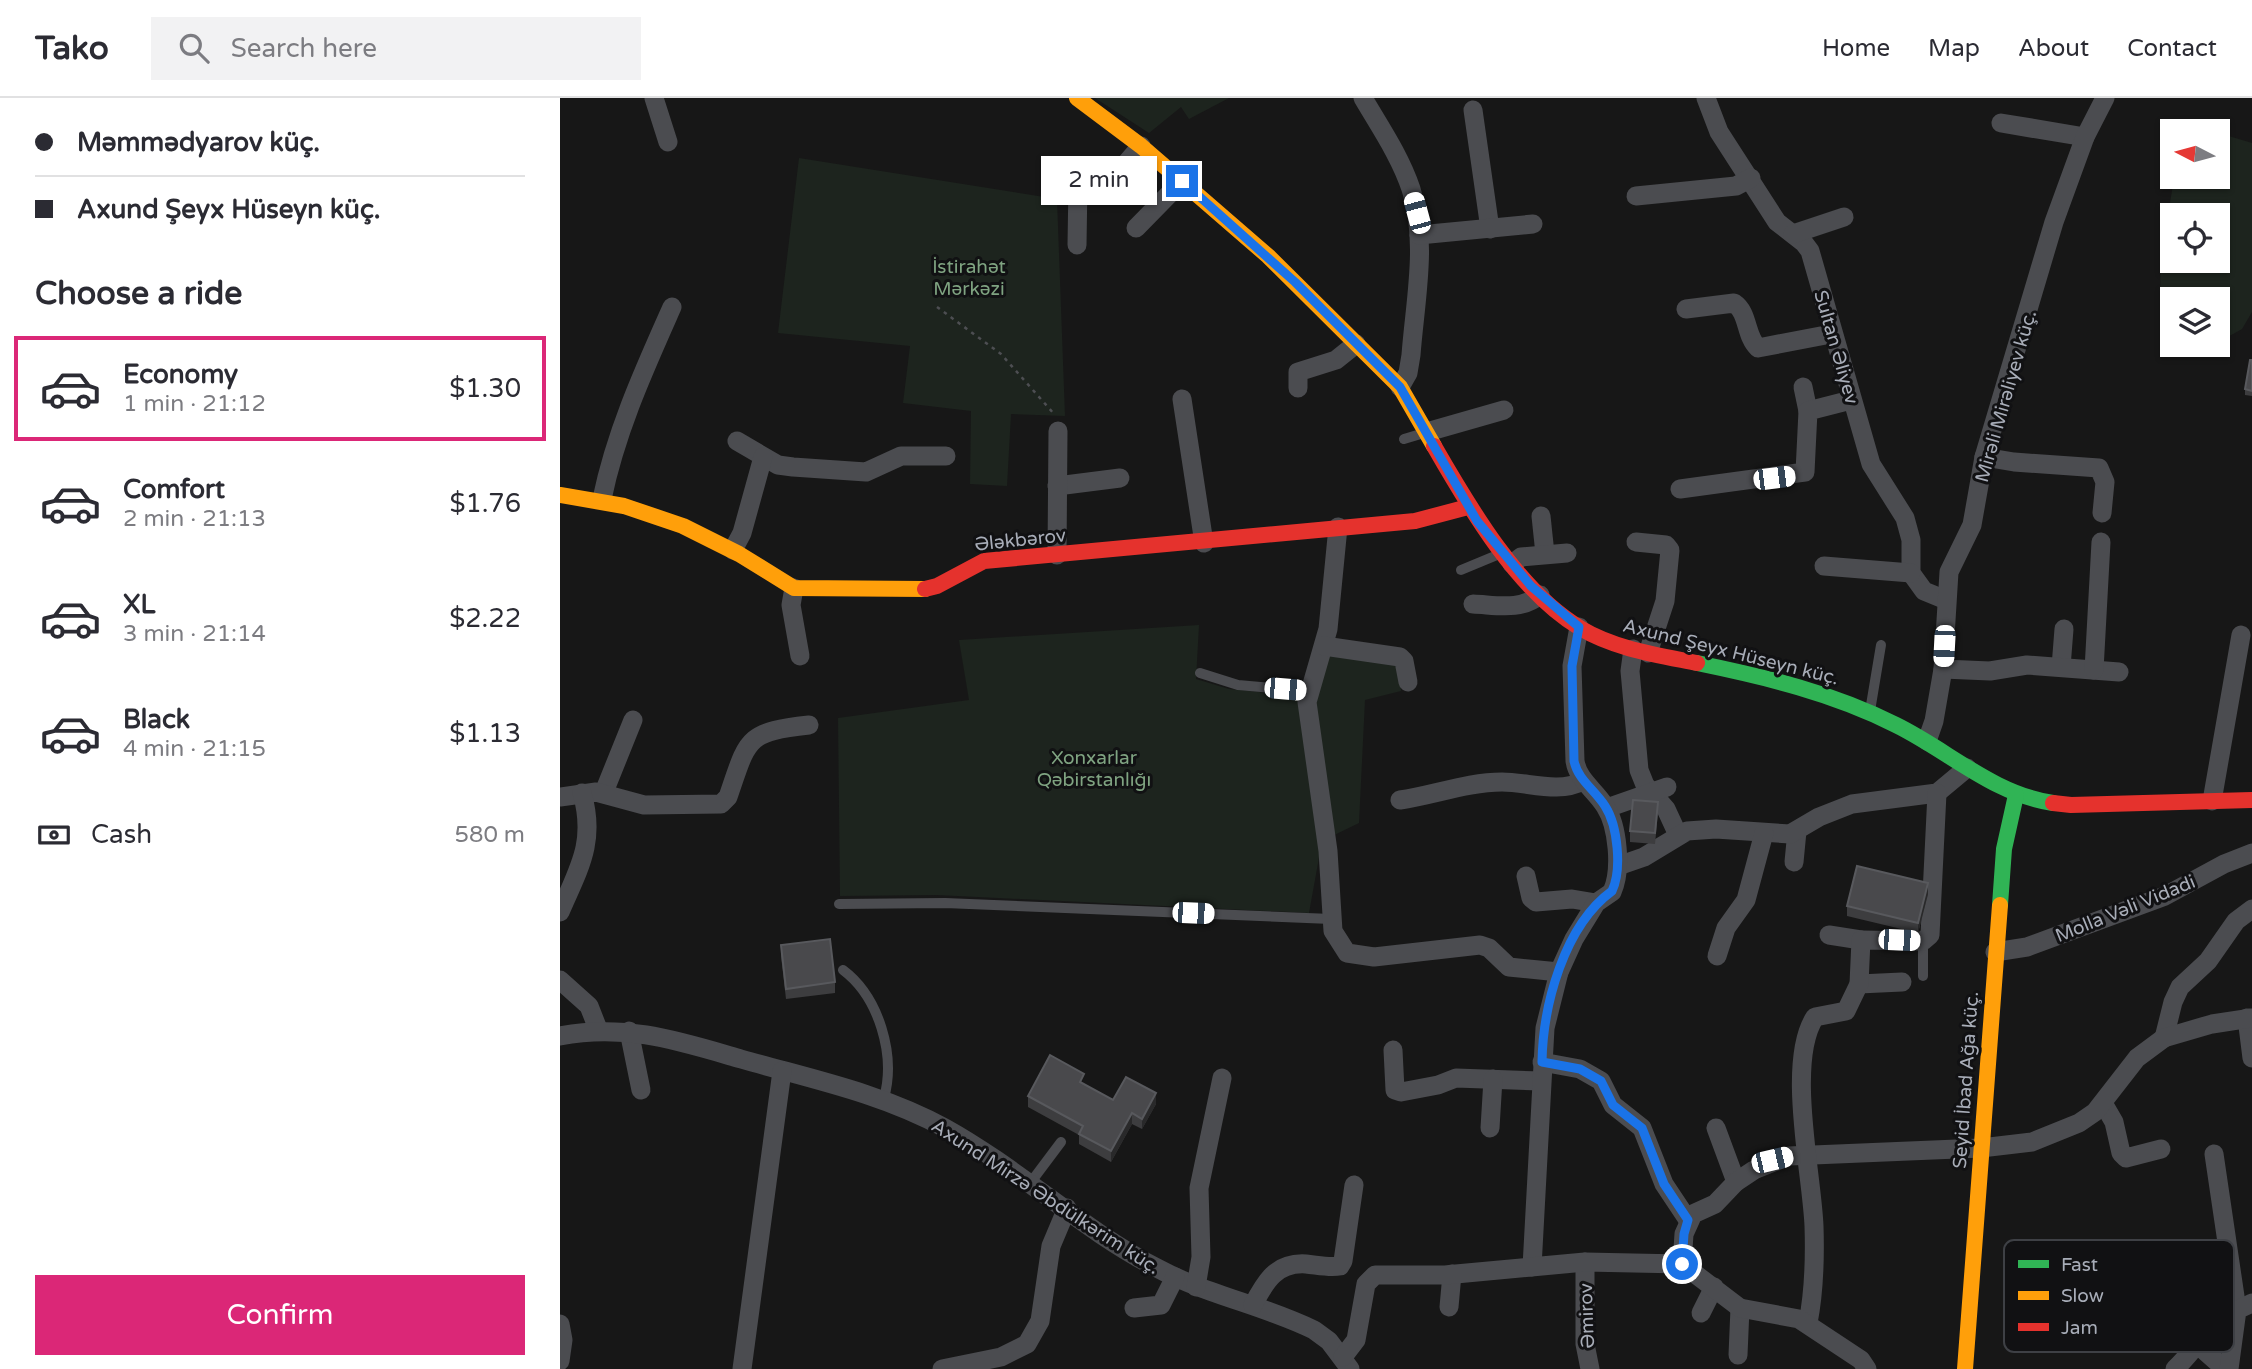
<!DOCTYPE html>
<html lang="en">
<head>
<meta charset="utf-8">
<style>
  body { margin:0; font-family:"Varela Round",sans-serif; background:#f2f2f3; color:#2b2b33; height:100vh; display:flex; flex-direction:column; font-size:26px; white-space:nowrap }
  * { box-sizing:border-box; margin:0 }
  p { font-size:23px; color:#7c7c81 }
  .icon { flex:none; width:38px; height:38px; fill:none; stroke:currentColor; stroke-width:2; stroke-linecap:round; stroke-linejoin:round }
  .map { position:relative; flex:1; overflow:hidden }
  .panel { display:flex; flex-direction:column; background:#fff; width:560px }
  .panel>* { flex:none }
  .guide { display:grid; align-content:center; height:154px; padding:0 35px; background:#fff }
  .needle { width:46px; rotate:276deg }
  .tools { position:absolute; left:1600px; top:21px; display:grid; gap:14px }
  .tools a { display:grid; place-items:center; width:70px; height:70px; border-radius:0px; background:#fff; box-shadow:0 2px 5px #0004; font-size:35px }
  .end { position:absolute; width:32px; height:32px; margin:-16px; border:9px solid #1a73e8; background:#fff; box-shadow:0 0 0 4px #fff }
  .from { border-radius:50% }
  .bubble { position:absolute; height:49px; border-radius:0px; background:#fff; box-shadow:0 2px 5px #0004; font-size:23px; font-weight:600; line-height:49px; text-align:center }
  .car { position:absolute; width:21px; height:42px; margin:-21px -10px; border-radius:9px; box-shadow:0 0 5px 2px #0007; background:linear-gradient(#fff 24%,#345 0 40%,#fff 0 76%,#345 0 86%,#fff 0) }
  .guide b { display:flex; align-items:center; gap:24px; height:66px; font-size:26px }
  .guide b+b { border-top:2px solid #e1e1e2 }
  .guide i { width:18px; height:18px; background:#2b2b33 }
  ul { padding:0; list-style:none }
  li { display:flex; align-items:center; gap:21px; height:105px; margin:0 14px 10px; padding:0 21px; border:4px solid transparent; border-radius:0px }
  li div { flex:1 }
  li b { display:block; font-size:26px }
  li em { font-style:normal; font-weight:600 }
  li.current { border-color:#db2777 }
  li>.icon { width:63px; height:63px; stroke-width:1.5 }
  h2 { padding:0 35px; font-size:32px; line-height:84px }
  .pay { display:flex; align-items:center; gap:18px; height:77px; padding:0 35px; font-size:26px }
  .pay p { margin-inline-start:auto }
  .button { display:flex; gap:14px; margin-top:auto; padding:14px 35px }
  .button a { flex:1; height:80px; border-radius:0px; background:#db2777; color:#fff; font-size:28px; font-weight:600; line-height:80px; text-align:center }
  header { display:flex; align-items:center; gap:42px; box-sizing:border-box; height:98px; padding:0 35px; background:#fff; border-bottom:2px solid #e1e1e2 }
  header strong { font-size:33px }
  nav { display:flex; gap:38px; margin-inline-start:auto; font-size:24px }
  .search { width:490px; height:63px; background:#f2f2f3; display:flex; align-items:center; gap:18px; box-sizing:border-box; padding:0 24px; border-radius:0px; color:#7c7c81; font-size:26px }
  main { display:flex; flex:1; min-height:0 }
  .map>svg:first-child { display:block }
  .green { fill:#1d241e; fill-rule:evenodd }
  .lines { fill:none; stroke-linecap:round; stroke-linejoin:round }
  .path { stroke:#4d4e52; stroke-width:2.5; stroke-dasharray:3.5 5; stroke-linecap:butt }
  .lane { stroke:#4b4c50; stroke-width:10 }
  .street { stroke:#4b4c50; stroke-width:19 }
  .fast { stroke:#30b455; stroke-width:16 }
  .slow { stroke:#ff9f0a; stroke-width:16 }
  .jam { stroke:#e5322d; stroke-width:16 }
  .wall { fill:#3d3d3f }
  .shaded-wall { fill:#29292a }
  .building { fill:#49494c; stroke:#58595d; stroke-width:2 }
  .route { stroke:#1a73e8; stroke-width:9 }
  .labels { text-anchor:middle; stroke-width:6; stroke-linejoin:round; paint-order:stroke }
  .park-label { font-size:19px; fill:#7fa381; stroke:#111113 }
  .street-label { font-size:19px; fill:#a8adb8; stroke:#111113 }
  .key { fill:#111113; stroke:#3e4045; stroke-width:2 }
  .key-label { font-size:19px; fill:#a8adb8 }
</style>
</head>
<body>
<header>
<strong>Tako</strong>
<div class="search"><svg class="icon" aria-label="search" viewBox="0 0 24 24"><circle cx="10" cy="10" r="6"/><path d="M15 15l6 6"/></svg>Search here</div>
<nav><a>Home</a><a>Map</a><a>About</a><a>Contact</a></nav>
</header>
<main>
<section class="panel">
<div class="guide">
<b><i class="from"></i>Məmmədyarov küç.</b>
<b><i></i>Axund Şeyx Hüseyn küç.</b>
</div>
<h2>Choose a ride</h2>
<ul>
<li class="current"><svg class="icon" aria-label="car" viewBox="0 0 24 24"><path d="M5 17H2v-5l4-1 3-4h7l3 4 3 1v5h-3M9 17h6M6 11h13"/><circle cx="7" cy="17" r="2"/><circle cx="17" cy="17" r="2"/></svg><div><b>Economy</b><p>1 min · 21:12</p></div><em>$1.30</em></li>
<li><svg class="icon" aria-label="car" viewBox="0 0 24 24"><path d="M5 17H2v-5l4-1 3-4h7l3 4 3 1v5h-3M9 17h6M6 11h13"/><circle cx="7" cy="17" r="2"/><circle cx="17" cy="17" r="2"/></svg><div><b>Comfort</b><p>2 min · 21:13</p></div><em>$1.76</em></li>
<li><svg class="icon" aria-label="car" viewBox="0 0 24 24"><path d="M5 17H2v-5l4-1 3-4h7l3 4 3 1v5h-3M9 17h6M6 11h13"/><circle cx="7" cy="17" r="2"/><circle cx="17" cy="17" r="2"/></svg><div><b>XL</b><p>3 min · 21:14</p></div><em>$2.22</em></li>
<li><svg class="icon" aria-label="car" viewBox="0 0 24 24"><path d="M5 17H2v-5l4-1 3-4h7l3 4 3 1v5h-3M9 17h6M6 11h13"/><circle cx="7" cy="17" r="2"/><circle cx="17" cy="17" r="2"/></svg><div><b>Black</b><p>4 min · 21:15</p></div><em>$1.13</em></li>
</ul>
<div class="pay"><svg class="icon" aria-label="cash" viewBox="0 0 24 24"><path d="M3 7h18v10H3z"/><circle cx="12" cy="12" r="2"/></svg>Cash<p>580 m</p></div>
<div class="button"><a>Confirm</a></div>
</section>
<div class="map">
<svg width="1692" height="1271" viewBox="0 0 1692 1271">
  <rect width="100%" height="100%" fill="#171717"/>
  <g class="green">
    <polygon points="535,0 669,0 629,21 621,9 589,35"/>
    <path d="M1662,36L1692,45V214L1682,231L1657,245V201H1612V232C1587,197 1609,121 1614,79H1657V37ZM1657,117V163H1612V117Z"/>
    <polygon points="239,60 497,101 505,318 451,316 447,388 410,386 411,313 343,305 350,248 218,235"/>
    <polygon points="639,527 636,581 669,591 752,599 772,552 839,563 841,593 805,602 799,725 762,743 749,815 377,797 280,798 278,620 409,602 399,542"/>
  </g>
  <g class="lines">
    <polyline class="path" points="377,209 441,256 495,317"/>
    <g class="lane">
      <polyline points="844,341 864,335"/>
      <polyline points="901,472 942,455"/>
      <polyline points="640,575 678,587 748,593"/>
      <polyline points="1310,613 1321,547"/>
      <polyline points="279,806 385,805 771,821"/>
      <path d="M283,872C319,899 336,957 324,1000"/>
      <polyline points="1363,878 1363,843"/>
      <polyline points="471,1084 501,1044"/>
    </g>
    <g class="street">
      <polyline points="94,0 108,44"/>
      <path d="M803,0C820,29 840,58 851,91C868,144 855,203 851,257L848,275L840,289"/>
      <polyline points="1146,0 1159,34 1217,124 1244,145 1250,153 1311,366 1345,420 1351,442 1351,475 1364,493 1386,502"/>
      <polyline points="913,12 930,131"/>
      <polyline points="1441,25 1525,39"/>
      <polyline points="1076,98 1176,88 1191,80"/>
      <polyline points="576,130 622,83"/>
      <polyline points="1233,136 1284,119"/>
      <polyline points="859,137 973,126"/>
      <polyline points="517,147 518,84 563,69 581,48"/>
      <path d="M1126,211L1174,205C1189,215 1185,238 1198,250L1271,236"/>
      <polyline points="1243,289 1248,313"/>
      <polyline points="738,290 738,274 776,262 796,246"/>
      <polyline points="622,301 644,445"/>
      <polyline points="867,334 944,312"/>
      <polyline points="177,343 218,367 233,369 306,374 341,358 386,358"/>
      <polyline points="1424,359 1454,364 1539,370 1545,384 1542,415"/>
      <polyline points="497,388 560,380"/>
      <polyline points="1120,391 1245,374 1248,313 1291,302"/>
      <path d="M42,401C56,333 84,272 112,209"/>
      <polyline points="981,418 985,456"/>
      <polyline points="778,429 768,531 747,604 768,753 773,833 787,855 814,859 920,847 929,850 949,869 999,874"/>
      <polyline points="1076,444 1106,447 1110,452 1105,503 1088,555"/>
      <polyline points="173,452 182,435 203,359"/>
      <polyline points="497,457 498,333"/>
      <polyline points="952,466 961,459 1007,455"/>
      <polyline points="1264,468 1351,475"/>
      <polyline points="234,490 231,507 240,558"/>
      <path d="M913,506C937,507 960,513 980,497"/>
      <polyline points="764,548 840,559 844,563 848,584"/>
      <polyline points="1073,551 1070,573 1079,672 1085,687 1106,711 1118,737"/>
      <polyline points="1501,569 1504,531"/>
      <polyline points="1383,571 1430,573 1467,567 1559,574"/>
      <polyline points="1534,572 1541,444"/>
      <polyline points="1367,643 1374,623 1383,571 1389,474 1412,427 1424,359 1494,124 1525,39 1545,0"/>
      <polyline points="44,694 73,622"/>
      <path d="M0,699L36,694L84,707L161,706L168,699C188,641 185,634 249,627"/>
      <path d="M840,702C874,697 908,684 942,684C968,684 999,696 1023,683"/>
      <polyline points="1652,703 1681,537"/>
      <polyline points="1047,710 1107,689"/>
      <polyline points="1234,764 1237,733"/>
      <polyline points="1058,768 1084,759 1127,733 1156,731 1230,736 1259,719 1292,706 1377,695 1407,670"/>
      <polyline points="966,778 971,800 976,804 1012,801 1036,805"/>
      <path d="M0,814C19,770 36,744 22,695"/>
      <polyline points="1269,837 1301,842"/>
      <polyline points="1435,854 1467,849 1605,798 1664,766 1692,755"/>
      <polyline points="1157,858 1166,830 1186,802 1204,735"/>
      <polyline points="0,882 29,908 38,931"/>
      <polyline points="1299,886 1342,884"/>
      <polyline points="1687,920 1692,960"/>
      <polyline points="69,933 81,992"/>
      <path d="M0,938C65,925 119,943 181,961C251,981 321,995 385,1030C459,1071 523,1132 597,1170C647,1197 703,1207 754,1232L769,1243L790,1271"/>
      <polyline points="1604,940 1613,904 1620,889 1648,863 1676,823 1692,811"/>
      <polyline points="833,952 835,992 841,994 878,987 896,980 981,983"/>
      <polyline points="982,964 1020,971 1041,983 1053,1007 1082,1030 1104,1086 1128,1122"/>
      <polyline points="1543,1005 1554,1024 1561,1055 1566,1060 1601,1051"/>
      <polyline points="930,1030 933,981"/>
      <polyline points="1156,1030 1176,1084"/>
      <polyline points="1025,1164 1025,1246 1030,1271"/>
      <polyline points="1122,1166 1124,1136 1133,1116 1155,1106 1176,1084 1194,1072 1229,1058 1421,1050 1472,1044 1519,1025 1535,1014 1577,960 1604,940 1652,926 1692,920"/>
      <path d="M972,1169L985,930L999,874L1014,841L1036,805L1052,794C1062,772 1058,728 1045,708C1034,691 1018,682 1015,663L1012,568L1019,529"/>
      <polyline points="636,1189 641,1159 639,1090 662,980"/>
      <path d="M693,1207C705,1184 716,1164 746,1166C757,1167 769,1170 780,1168L783,1163L794,1087"/>
      <polyline points="889,1209 892,1176"/>
      <polyline points="574,1210 601,1207 615,1179"/>
      <polyline points="1141,1215 1154,1189"/>
      <path d="M1248,1225C1254,1194 1255,1159 1254,1128C1252,1076 1226,963 1255,919L1286,913L1299,886L1301,842L1363,843L1370,837L1377,695"/>
      <polyline points="0,1226 3,1242 0,1263"/>
      <polyline points="1178,1257 1180,1210"/>
      <polyline points="783,1259 796,1242 806,1186 815,1177 885,1177 1025,1164 1122,1166 1180,1210 1239,1221 1301,1262 1307,1271"/>
      <polyline points="182,1271 222,973"/>
      <polyline points="382,1271 441,1259 467,1246 480,1223 491,1148 507,1110"/>
      <path d="M1615,1271C1636,1251 1650,1224 1677,1212L1654,1056"/>
      <path d="M1665,1271L1639,1248C1634,1223 1632,1191 1643,1167L1668,1155"/>
      <polyline points="1669,1271 1677,1212 1692,1205"/>
    </g>
    <g class="fast">
      <path d="M1137,565C1205,579 1273,595 1336,627C1389,653 1433,696 1493,705"/>
      <polyline points="1440,807 1444,751 1456,697"/>
    </g>
    <g class="slow">
      <polyline points="517,0 581,48 708,158 840,289 874,348"/>
      <polyline points="0,397 64,408 123,428 179,456 234,490 365,491"/>
      <polyline points="1405,1271 1440,807"/>
    </g>
    <g class="jam">
      <path d="M874,348C909,409 958,493 1020,530C1055,551 1097,557 1137,565"/>
      <polyline points="365,491 377,488 424,463 855,423 908,409"/>
      <polyline points="1493,705 1511,707 1692,702"/>
    </g>
  </g>
  <g class="wall">
    <polygon points="1692,262 1692,298 1685,297 1685,291"/>
    <polygon points="1098,714 1095,746 1070,744 1070,733"/>
    <polygon points="1368,796 1358,835 1287,818 1287,808"/>
    <polygon points="221,847 275,884 275,895 226,901 221,858"/>
    <polygon points="524,986 553,1002 596,1006 582,1031 572,1026 551,1064 519,1046 519,1037 468,1009 468,998"/>
    <polygon points="1663,1195 1660,1206 1646,1201 1646,1196"/>
  </g>
  <g class="shaded-wall">
    <polygon points="1368,785 1368,796 1358,835 1358,825"/>
    <polygon points="596,995 596,1006 582,1031 582,1021"/>
    <polygon points="572,1015 572,1026 551,1064 551,1053"/>
  </g>
  <g class="building">
    <polygon points="1690,262 1692,262 1692,293 1685,291"/>
    <polygon points="1073,702 1098,704 1095,735 1070,733"/>
    <polygon points="1297,768 1368,785 1358,825 1287,808"/>
    <polygon points="270,841 275,884 226,891 221,847"/>
    <polygon points="490,957 524,976 520,984 553,1002 566,979 596,995 582,1021 572,1015 551,1053 519,1036 523,1028 468,998"/>
  </g>
  <g class="lines">
    <path class="route" d="M622,83L735,184L840,289L917,423L971,488L1019,529L1012,568L1014,663C1018,682 1034,691 1045,708C1058,728 1062,772 1052,793C1004,828 983,907 982,964L1020,971L1041,983L1053,1007L1082,1030L1104,1086L1128,1122L1124,1136L1122,1166"/>
  </g>
  <g class="labels">
    <g class="park-label">
      <text x="409" y="175">İstirahət<tspan x="409" dy="22">Mərkəzi</tspan></text>
      <text x="534" y="666">Xonxarlar<tspan x="534" dy="22">Qəbirstanlığı</tspan></text>
    </g>
    <g class="street-label">
      <text transform="translate(1277 249) rotate(74)" y="7">Sultan Əliyev</text>
      <text transform="translate(1445 298) rotate(-74)" y="7">Mirəli Mirəliyev küç.</text>
      <text transform="translate(460 441) rotate(-6)" y="7">Ələkbərov</text>
      <text transform="translate(1171 553) rotate(14)" y="7">Axund Şeyx Hüseyn küç.</text>
      <text transform="translate(1565 810) rotate(-22)" y="7">Molla Vəli Vidadi</text>
      <text transform="translate(1405 982) rotate(-86)" y="7">Seyid İbad Ağa küç.</text>
      <text transform="translate(486 1098) rotate(33)" y="7">Axund Mirzə Əbdülkərim küç.</text>
      <text transform="translate(1026 1218) rotate(-92)" y="7">Əmirov</text>
    </g>
  </g>
  <rect x="1444" y="1142" width="230" height="112" rx="10" class="key"/>
  <rect x="1458" y="1162" width="31" height="8" fill="#30b455"/>
  <rect x="1458" y="1193" width="31" height="9" fill="#ff9f0a"/>
  <rect x="1458" y="1225" width="31" height="8" fill="#e5322d"/>
  <g class="key-label">
    <text x="1501" y="1173">Fast</text>
    <text x="1501" y="1204">Slow</text>
    <text x="1501" y="1236">Jam</text>
  </g>
</svg>
<div class="tools">
<a><svg class="needle" viewBox="-14 -14 28 28"><path d="M0-13l5 13h-10z" fill="#e53935"/><path d="M0 13l5-13h-10z" fill="#7c7c81"/></svg></a>
<a><svg class="icon" aria-label="locate" viewBox="0 0 24 24"><circle cx="12" cy="12" r="6"/><path d="M12 2v4M12 18v4M2 12h4M18 12h4"/></svg></a>
<a><svg class="icon" aria-label="layers" viewBox="0 0 24 24"><path d="M12 4l9 5-9 5-9-5zM3 14l9 5 9-5"/></svg></a>
</div>
<i class="end from" style="left:1122px;top:1166px"></i>
<i class="end" style="left:622px;top:83px"></i>
<div class="bubble" style="left:481px;top:58px;width:116px">2 min</div>
<i class="car" style="left:857px;top:115px;rotate:345deg"></i>
<i class="car" style="left:1214px;top:380px;rotate:83deg"></i>
<i class="car" style="left:1384px;top:548px;rotate:183deg"></i>
<i class="car" style="left:725px;top:591px;rotate:95deg"></i>
<i class="car" style="left:633px;top:815px;rotate:92deg"></i>
<i class="car" style="left:1339px;top:842px;rotate:92deg"></i>
<i class="car" style="left:1212px;top:1062px;rotate:77deg"></i>
</div>
</main>
</body>
</html>
